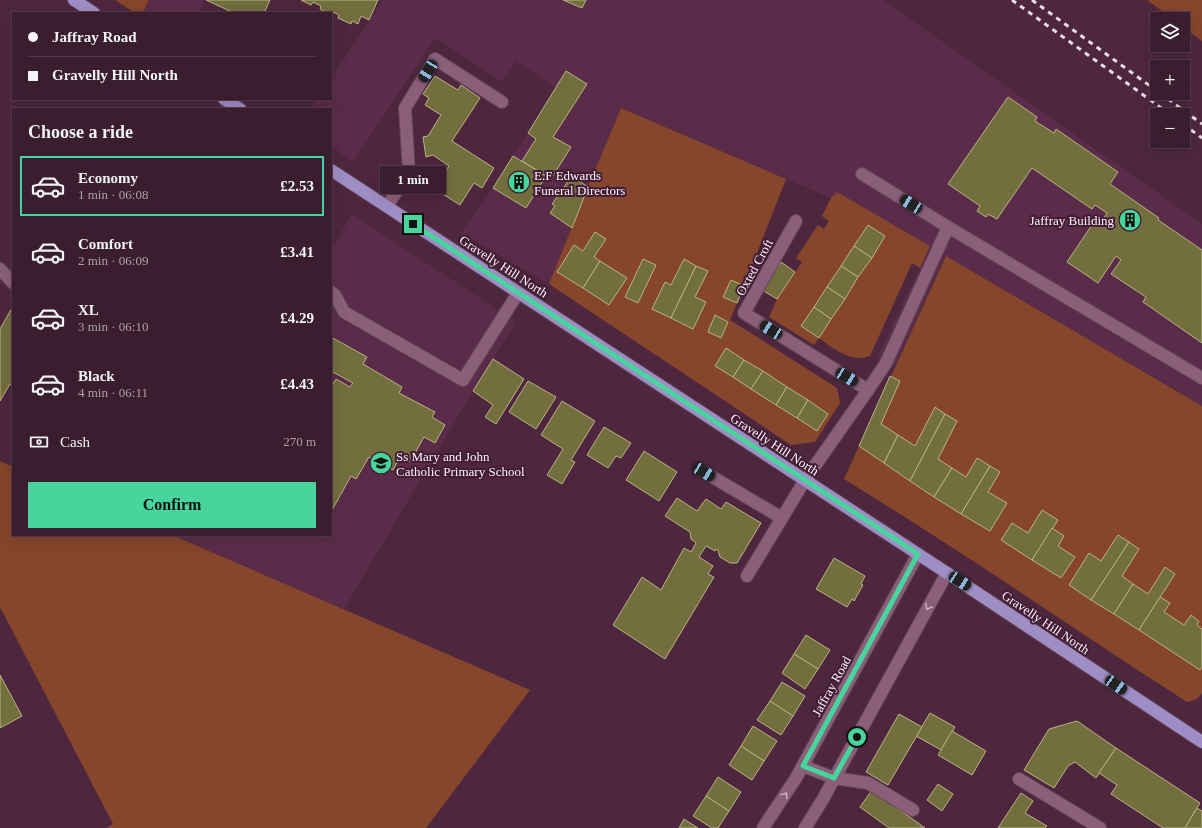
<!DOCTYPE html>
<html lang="en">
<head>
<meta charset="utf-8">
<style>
  body { margin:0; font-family:Georgia,serif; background:#452a3b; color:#f1f3f6; height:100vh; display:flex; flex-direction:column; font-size:15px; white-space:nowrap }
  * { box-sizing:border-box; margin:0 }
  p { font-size:13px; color:#aba2aa }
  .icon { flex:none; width:22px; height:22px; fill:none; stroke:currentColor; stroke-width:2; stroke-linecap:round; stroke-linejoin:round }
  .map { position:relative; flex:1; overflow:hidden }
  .side { position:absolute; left:12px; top:108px; width:320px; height:428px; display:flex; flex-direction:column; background:#3a1d2f; border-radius:0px; box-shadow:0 4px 16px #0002,0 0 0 1px #543b4b }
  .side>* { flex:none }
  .guide { position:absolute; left:12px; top:12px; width:320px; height:88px; border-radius:0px; box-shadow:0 4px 16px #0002,0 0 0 1px #543b4b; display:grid; align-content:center; height:88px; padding:0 16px; background:#3a1d2f }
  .buttons { position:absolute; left:1150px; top:12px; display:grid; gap:8px }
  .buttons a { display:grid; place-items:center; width:40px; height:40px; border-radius:0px; background:#3a1d2f; box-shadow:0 4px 16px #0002,0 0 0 1px #543b4b; font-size:20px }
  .end { position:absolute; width:18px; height:18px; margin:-9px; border:5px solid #48d49d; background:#111; box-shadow:0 0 0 2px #111 }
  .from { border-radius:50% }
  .bubble { position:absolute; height:28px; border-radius:0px; background:#3a1d2f; box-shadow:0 4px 16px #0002,0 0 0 1px #543b4b; font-size:13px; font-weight:700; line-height:28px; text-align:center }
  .car { position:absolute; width:12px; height:24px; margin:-12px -6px; border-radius:5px; box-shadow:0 0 3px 1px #0007; background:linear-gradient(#222 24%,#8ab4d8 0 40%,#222 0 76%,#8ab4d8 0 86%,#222 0) }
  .guide b { display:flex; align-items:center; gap:14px; height:38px; font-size:15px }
  .guide b+b { border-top:1px solid #543b4b }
  .guide i { width:10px; height:10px; background:#f1f3f6 }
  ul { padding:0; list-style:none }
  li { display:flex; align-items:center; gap:12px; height:60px; margin:0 8px 6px; padding:0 8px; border:2px solid transparent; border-radius:0px }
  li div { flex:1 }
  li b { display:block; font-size:15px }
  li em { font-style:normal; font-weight:700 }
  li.on { border-color:#48d49d }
  li>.icon { width:36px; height:36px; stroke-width:1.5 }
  h2 { padding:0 16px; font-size:18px; line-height:48px }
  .pay { display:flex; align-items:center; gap:10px; height:44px; padding:0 16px; font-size:15px }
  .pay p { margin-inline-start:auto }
  .cta { display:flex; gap:8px; margin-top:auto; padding:8px 16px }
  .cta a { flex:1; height:46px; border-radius:0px; background:#48d49d; color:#111; font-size:16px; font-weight:700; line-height:46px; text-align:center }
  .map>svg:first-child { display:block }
  .built { fill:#5a2c49 }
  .green { fill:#85462b }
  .building { fill:#736e3e; stroke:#b9b482 }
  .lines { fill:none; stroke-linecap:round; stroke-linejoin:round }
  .lane-casing { stroke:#624558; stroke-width:14 }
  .street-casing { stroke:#624558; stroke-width:14 }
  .primary-casing { stroke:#624558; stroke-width:14 }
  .lane { stroke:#8b5f79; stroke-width:12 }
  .street { stroke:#8b5f79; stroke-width:12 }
  .primary { stroke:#9f8dc5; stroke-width:12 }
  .rail { stroke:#ebdee5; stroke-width:3; stroke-dasharray:5 5; stroke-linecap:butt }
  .oneway { stroke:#c9b0be }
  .route { stroke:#48d49d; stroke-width:5 }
  .labels { text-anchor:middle; stroke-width:4; stroke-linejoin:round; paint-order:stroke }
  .poi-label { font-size:13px; fill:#fcf2f7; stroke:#431d35; text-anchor:start }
  .street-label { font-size:13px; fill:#fcf2f7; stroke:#431d35 }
</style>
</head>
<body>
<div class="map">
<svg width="1202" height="828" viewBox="0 0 1202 828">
  <rect width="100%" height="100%" fill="#4e273f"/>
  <g class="built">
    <polygon points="149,0 204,0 198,13 143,13"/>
    <polygon points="382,0 883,0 1202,224 1202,406 946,256 895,366 876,359 920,268 930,246 837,192 831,198 621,108 588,187 549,284 461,233 493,188 556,88 516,61 502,82 435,38 353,162 331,147 331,109 310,109 317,99 331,99 331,78 370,20"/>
    <polygon points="352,214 516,322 473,391 344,609 172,535 331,535 331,249"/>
  </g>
  <g class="green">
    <polygon points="115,0 149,0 143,13 135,13"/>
    <polygon points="1147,0 1202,0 1202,41 1183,27 1183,19 1173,19"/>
    <polygon points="621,108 786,179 744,286 730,320 837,388 840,403 815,442 791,445 549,284 588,187"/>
    <path d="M837,192L930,246L920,268L912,263L870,356C851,363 834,349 819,338L814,345L769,317L777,299L802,262L796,258L818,225L824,229L829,221L822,216L831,198Z"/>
    <path d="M946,256L1202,406V693C1198,699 1194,701 1187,702C1072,628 960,550 844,479Z"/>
    <polygon points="0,461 13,467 13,535 172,535 530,690 426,828 106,828 113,824 0,607"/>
  </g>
  <g class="building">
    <polygon points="206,0 270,0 264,13 234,13"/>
    <polygon points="301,0 378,0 369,20 361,16 358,24 352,21 351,24 338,18 339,15 333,12 332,15 331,13 328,13 320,9 321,6 313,2 311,5"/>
    <polygon points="563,0 586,0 582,8"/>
    <polygon points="566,71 587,84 553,137 571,147 551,179 522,161 536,139 528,133"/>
    <polygon points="435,76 458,90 461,85 480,98 452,141 494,168 482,188 474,183 460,205 441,193 445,187 438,182 449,166 433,155 426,157 423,137 428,136 441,115 425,105 429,98 423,94"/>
    <polygon points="1008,97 1037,117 1035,121 1054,133 1056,129 1118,172 1110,184 1159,218 1158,220 1202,250 1202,343 1143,302 1146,297 1111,274 1121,260 1116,256 1098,283 1067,262 1096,219 1101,222 1107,213 1095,205 1092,209 1032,168 997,219 988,214 986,217 977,211 980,206 948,184"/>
    <polygon points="513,156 546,176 526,208 493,188"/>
    <polygon points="572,176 588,187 572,228 550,213 555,206 552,204"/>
    <polygon points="868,225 885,236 872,258 854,246"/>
    <polygon points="595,232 606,239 594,257 600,261 583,288 557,272 574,245 583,251"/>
    <polygon points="854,246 872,258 858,277 841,266"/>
    <polygon points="643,259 656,265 638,303 625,297"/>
    <polygon points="684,259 696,266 671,318 652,309 665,282 671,285"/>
    <polygon points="600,261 627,278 609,305 583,288"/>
    <polygon points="781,262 795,272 777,299 762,290"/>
    <polygon points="696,266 708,271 695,297 706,302 693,329 671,318"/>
    <polygon points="841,266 858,277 845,299 827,287"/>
    <polygon points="731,280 744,286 737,303 723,297"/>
    <polygon points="827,287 845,299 831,319 814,307"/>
    <polygon points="814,307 831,319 819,338 801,326"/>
    <polygon points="12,308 13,386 10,384 0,401 0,329"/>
    <polygon points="715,315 728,322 721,338 708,332"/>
    <polygon points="331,337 367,357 363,364 402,387 399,393 435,412 432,417 445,425 435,443 424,437 410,462 400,457 393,470 369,457 356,479 351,476 331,512 331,387 336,379 350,387 353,383 331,371"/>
    <polygon points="726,348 744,360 733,377 715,366"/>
    <polygon points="493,359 524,379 496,424 485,417 493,405 473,391"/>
    <polygon points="744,360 763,371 751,389 733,377"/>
    <polygon points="763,371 787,387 776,405 751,389"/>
    <polygon points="890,376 900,381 881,424 898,435 884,463 859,446"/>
    <polygon points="528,381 556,397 536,429 509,412"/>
    <polygon points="787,387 808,400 797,418 776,405"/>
    <polygon points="808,400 828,414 817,431 797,418"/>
    <polygon points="562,401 595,421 571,460 575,462 562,484 547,475 563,449 541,435"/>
    <polygon points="935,407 945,414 910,481 884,463 898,435 915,446"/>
    <polygon points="945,414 957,421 938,459 952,468 934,497 910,481"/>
    <polygon points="604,427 631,443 621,458 616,456 608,468 587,455"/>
    <polygon points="644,451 677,472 659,501 626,480"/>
    <polygon points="977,458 990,466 961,514 934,497 952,468 966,477"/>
    <polygon points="990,466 1000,472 988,492 1007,503 990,531 961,514"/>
    <polygon points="677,498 697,511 706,499 721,509 726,502 761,523 737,563 730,563 720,557 718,550 716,549 715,551 706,546 699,557 713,566 708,574 714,577 665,659 613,625 642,577 661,590 684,548 691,552 696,543 691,539 690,532 665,516"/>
    <polygon points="1042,510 1058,520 1032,560 1001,540 1012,523 1028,533"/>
    <polygon points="1052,528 1064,536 1058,546 1075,557 1061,578 1032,560"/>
    <polygon points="1118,535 1129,542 1091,600 1069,585 1089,553 1101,561"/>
    <polygon points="1129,542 1139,549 1122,576 1133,584 1114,614 1091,600"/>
    <polygon points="834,558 865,576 861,584 863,585 854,601 852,599 847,607 816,589"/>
    <polygon points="1165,567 1175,574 1139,630 1114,614 1133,584 1148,594"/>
    <polygon points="1160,597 1170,603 1164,612 1184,625 1191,615 1199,621 1197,625 1202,629 1202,667 1200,670 1139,630"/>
    <polygon points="806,635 830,650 818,669 794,654"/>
    <polygon points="794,654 818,669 805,689 782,673"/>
    <polygon points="0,675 22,716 0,728"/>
    <polygon points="782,682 805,696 793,716 770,701"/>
    <polygon points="770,701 793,716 781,735 757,720"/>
    <polygon points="930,713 955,727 941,750 916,736"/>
    <polygon points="899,714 922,727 888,785 866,772"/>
    <polygon points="1077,721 1116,748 1096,778 1075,762 1068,766 1054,788 1024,770 1049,729"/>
    <polygon points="753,726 777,741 764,761 741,746"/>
    <polygon points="952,731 986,751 972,775 938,755"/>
    <polygon points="741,746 764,761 752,780 729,765"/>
    <polygon points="1116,748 1200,803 1185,828 1163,828 1111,794 1117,785 1099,773"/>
    <polygon points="718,777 741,792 729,811 706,796"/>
    <polygon points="938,784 953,794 942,811 927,800"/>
    <polygon points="872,790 925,828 889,828 860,807"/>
    <polygon points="1021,793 1033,801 1025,813 1047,826 1045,828 998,828"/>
    <polygon points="706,796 729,811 718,828 712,828 693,816"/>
    <polygon points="1197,808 1202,811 1202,828 1185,828"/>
    <polygon points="684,819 698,828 679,828"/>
  </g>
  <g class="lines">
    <g class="lane-casing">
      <g id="lane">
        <polyline points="862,174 948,227 1202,378"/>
        <polyline points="387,206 409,173 405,108 435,59 502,102"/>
        <polyline points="0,269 13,283"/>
        <polyline points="331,292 335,295 344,312 463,380 518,293"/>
        <polyline points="868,390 886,363 948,227"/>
        <polyline points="704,472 782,518"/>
        <polyline points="747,576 805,480"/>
        <polyline points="803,766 834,778 868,783 913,810"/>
        <polyline points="1019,779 1100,828"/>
      </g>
    </g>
    <g class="street-casing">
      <g id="street">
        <polyline points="796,221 744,313 868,390 805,480"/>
        <polyline points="763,828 796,778 918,554"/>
        <polyline points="805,828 823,799 947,573"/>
      </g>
    </g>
    <g class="primary-casing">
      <g id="primary">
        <polyline points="74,0 94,13"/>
        <polyline points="224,99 240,109"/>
        <polyline points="331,170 947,573 1202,742"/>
      </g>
    </g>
    <use href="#lane" class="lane"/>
    <use href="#street" class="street"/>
    <use href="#primary" class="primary"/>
    <g class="rail">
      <polyline points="1012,0 1171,115"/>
      <polyline points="1032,0 1157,91"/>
      <polyline points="1160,93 1202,124"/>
      <polyline points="1183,124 1202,138"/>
    </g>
  </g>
  <defs><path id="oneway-chevron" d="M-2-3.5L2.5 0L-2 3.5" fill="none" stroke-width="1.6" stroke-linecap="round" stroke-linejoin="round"/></defs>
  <g class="oneway">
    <use href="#oneway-chevron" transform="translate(928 607) rotate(119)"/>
    <use href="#oneway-chevron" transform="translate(785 795) rotate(-57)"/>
  </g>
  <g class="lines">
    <polyline class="route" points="413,224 918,554 803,766 834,778 857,737"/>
  </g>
  <defs>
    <g id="building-disc" transform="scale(1.15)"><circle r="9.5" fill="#48d49d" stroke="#431d35"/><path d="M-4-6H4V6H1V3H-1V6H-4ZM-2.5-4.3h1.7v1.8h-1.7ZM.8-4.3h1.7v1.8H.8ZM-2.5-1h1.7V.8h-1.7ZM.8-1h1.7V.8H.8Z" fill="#111"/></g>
    <g id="school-disc" transform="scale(1.15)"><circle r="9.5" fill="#48d49d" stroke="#431d35"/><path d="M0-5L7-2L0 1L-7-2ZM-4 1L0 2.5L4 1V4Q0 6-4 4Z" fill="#111"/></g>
  </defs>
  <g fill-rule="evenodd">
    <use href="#building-disc" x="519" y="182"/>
    <use href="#building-disc" x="1130" y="220"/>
    <use href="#school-disc" x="381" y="463"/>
  </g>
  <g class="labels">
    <g class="poi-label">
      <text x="534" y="180">E.F Edwards<tspan x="534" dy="15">Funeral Directors</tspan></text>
      <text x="1114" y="225" text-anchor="end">Jaffray Building</text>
      <text x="396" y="461">Ss Mary and John<tspan x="396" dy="15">Catholic Primary School</tspan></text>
    </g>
    <g class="street-label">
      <text transform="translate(504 266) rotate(33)" y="5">Gravelly Hill North</text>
      <text transform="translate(754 267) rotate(-61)" y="5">Oxted Croft</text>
      <text transform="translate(775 444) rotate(33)" y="5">Gravelly Hill North</text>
      <text transform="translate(1046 622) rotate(34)" y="5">Gravelly Hill North</text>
      <text transform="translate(831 686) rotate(-61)" y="5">Jaffray Road</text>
    </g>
  </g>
</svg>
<div class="buttons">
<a><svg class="icon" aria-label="layers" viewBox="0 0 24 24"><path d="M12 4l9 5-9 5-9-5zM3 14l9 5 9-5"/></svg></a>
<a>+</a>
<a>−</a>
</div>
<i class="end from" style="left:857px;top:737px"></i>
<i class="end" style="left:413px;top:224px"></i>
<div class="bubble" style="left:380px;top:166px;width:66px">1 min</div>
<i class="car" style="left:428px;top:71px;rotate:212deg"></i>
<i class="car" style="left:911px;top:204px;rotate:302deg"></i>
<i class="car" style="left:771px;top:330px;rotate:302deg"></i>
<i class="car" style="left:847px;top:377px;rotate:122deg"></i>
<i class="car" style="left:704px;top:472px;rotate:121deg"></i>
<i class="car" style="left:960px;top:581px;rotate:123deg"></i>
<i class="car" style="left:1116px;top:685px;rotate:124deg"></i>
<div class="guide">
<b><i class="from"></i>Jaffray Road</b>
<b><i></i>Gravelly Hill North</b>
</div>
<section class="side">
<h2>Choose a ride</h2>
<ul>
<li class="on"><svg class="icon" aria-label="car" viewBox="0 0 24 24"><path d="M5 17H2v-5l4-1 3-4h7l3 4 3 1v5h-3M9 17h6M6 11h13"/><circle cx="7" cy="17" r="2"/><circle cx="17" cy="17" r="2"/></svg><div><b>Economy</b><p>1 min · 06:08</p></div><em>£2.53</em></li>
<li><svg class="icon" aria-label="car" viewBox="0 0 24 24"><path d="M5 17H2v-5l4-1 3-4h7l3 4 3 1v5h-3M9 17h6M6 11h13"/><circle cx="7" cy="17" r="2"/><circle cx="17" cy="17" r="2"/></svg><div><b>Comfort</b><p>2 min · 06:09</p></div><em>£3.41</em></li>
<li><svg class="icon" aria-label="car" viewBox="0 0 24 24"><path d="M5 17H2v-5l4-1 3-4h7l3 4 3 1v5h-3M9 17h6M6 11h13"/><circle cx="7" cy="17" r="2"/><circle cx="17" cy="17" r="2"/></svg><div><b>XL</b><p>3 min · 06:10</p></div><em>£4.29</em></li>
<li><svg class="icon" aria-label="car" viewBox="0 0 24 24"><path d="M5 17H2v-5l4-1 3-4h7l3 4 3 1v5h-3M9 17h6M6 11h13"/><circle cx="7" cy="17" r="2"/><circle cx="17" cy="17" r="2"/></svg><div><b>Black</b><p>4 min · 06:11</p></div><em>£4.43</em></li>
</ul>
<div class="pay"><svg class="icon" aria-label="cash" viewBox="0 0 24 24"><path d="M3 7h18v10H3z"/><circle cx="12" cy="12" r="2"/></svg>Cash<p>270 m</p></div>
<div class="cta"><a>Confirm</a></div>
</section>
</div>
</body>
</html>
